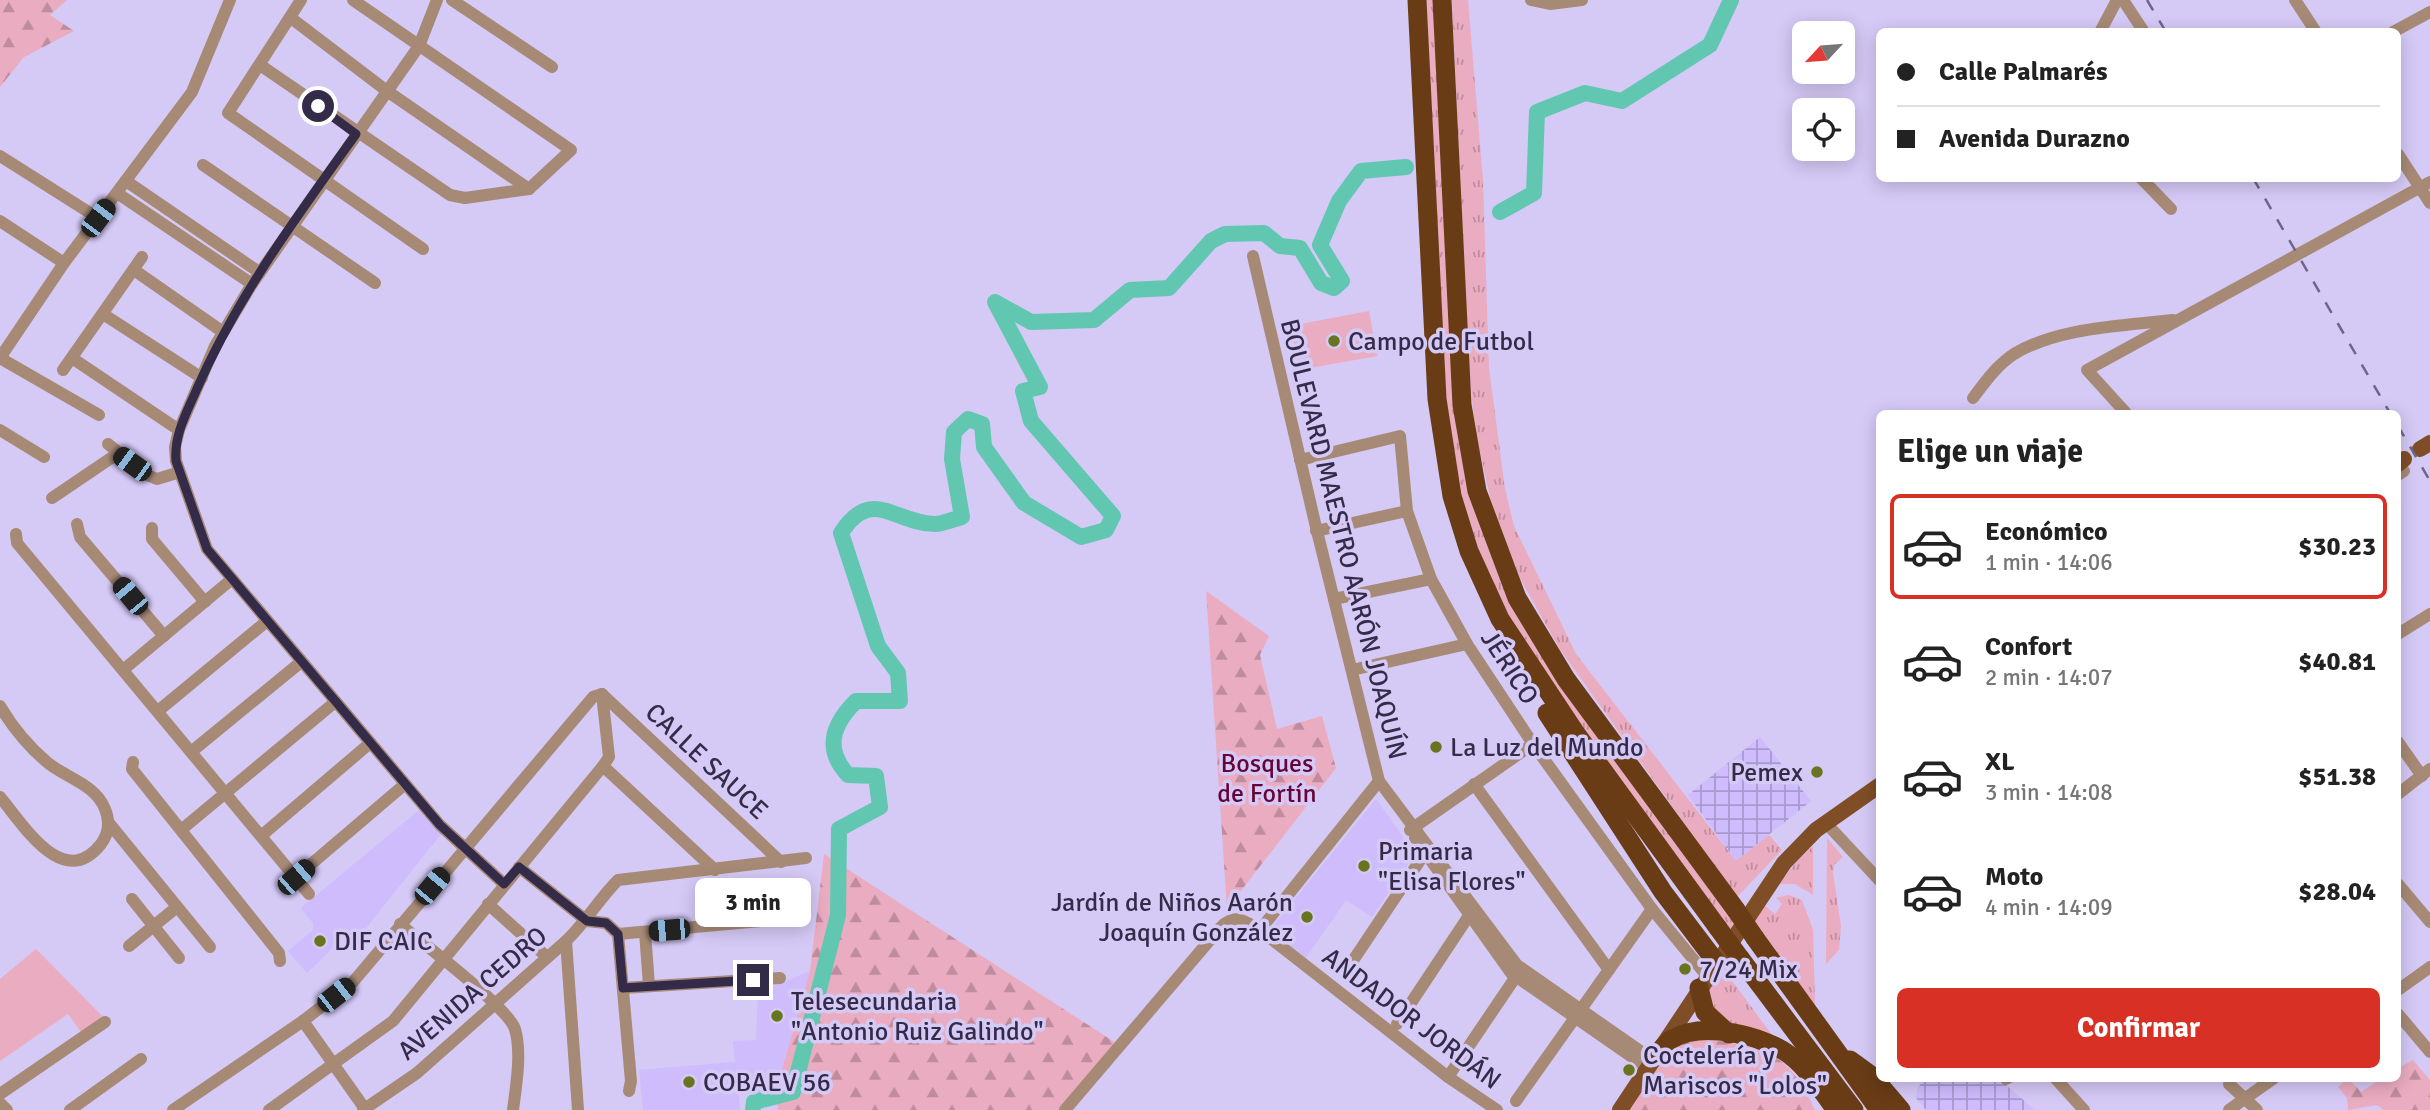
<!DOCTYPE html>
<html lang="es">
<head>
<meta charset="utf-8">
<style>
  body { margin:0; font-family:Signika,sans-serif; background:#f6f6f6; color:#222; height:100vh; display:flex; flex-direction:column; font-size:26px; white-space:nowrap }
  * { box-sizing:border-box; margin:0 }
  p { font-size:23px; color:#767676 }
  .icon { flex:none; width:38px; height:38px; fill:none; stroke:currentColor; stroke-width:2; stroke-linecap:round; stroke-linejoin:round }
  .map { position:relative; flex:1; overflow:hidden }
  .side { position:absolute; left:1876px; top:410px; width:525px; height:672px; display:flex; flex-direction:column; background:#fff; border-radius:10px; box-shadow:0 4px 18px #0003 }
  .side>* { flex:none }
  .hud { position:absolute; left:1876px; top:28px; width:525px; height:154px; border-radius:10px; box-shadow:0 4px 18px #0003; display:grid; align-content:center; height:154px; padding:0 21px; background:#fff }
  .needle { width:46px; rotate:244deg }
  .fabs { position:absolute; left:1792px; top:21px; display:grid; gap:14px }
  .fabs a { display:grid; place-items:center; width:63px; height:63px; border-radius:10px; background:#fff; box-shadow:0 4px 18px #0003; font-size:35px }
  .end { position:absolute; width:32px; height:32px; margin:-16px; border:9px solid #342b49; background:#fff; box-shadow:0 0 0 4px #fff }
  .from { border-radius:50% }
  .bubble { position:absolute; height:49px; border-radius:10px; background:#fff; box-shadow:0 4px 18px #0003; font-size:23px; font-weight:700; line-height:49px; text-align:center }
  .car { position:absolute; width:21px; height:42px; margin:-21px -10px; border-radius:9px; box-shadow:0 0 5px 2px #0007; background:linear-gradient(#222 24%,#8ab4d8 0 40%,#222 0 76%,#8ab4d8 0 86%,#222 0) }
  .hud b { display:flex; align-items:center; gap:24px; height:66px; font-size:26px }
  .hud b+b { border-top:2px solid #e0e0e0 }
  .hud i { width:18px; height:18px; background:#222 }
  ul { padding:0; list-style:none }
  li { display:flex; align-items:center; gap:21px; height:105px; margin:0 14px 10px; padding:0 7px; border:4px solid transparent; border-radius:10px }
  li div { flex:1 }
  li b { display:block; font-size:26px }
  li em { font-style:normal; font-weight:700 }
  li.active { border-color:#d93025 }
  li>.icon { width:63px; height:63px; stroke-width:1.5 }
  h2 { padding:0 21px; font-size:32px; line-height:84px }
  .button { display:flex; gap:14px; margin-top:auto; padding:14px 21px }
  .button a { flex:1; height:80px; border-radius:10px; background:#d93025; color:#fff; font-size:28px; font-weight:700; line-height:80px; text-align:center }
  .map>svg:first-child { display:block }
  .built { fill:#cebcfd }
  .industrial { fill:url(#industrial-grid) }
  .grass { fill:url(#grass-tufts) }
  .forest { fill:url(#forest-firs) }
  .green { fill:#eaacc0 }
  .lines { fill:none; stroke-linecap:round; stroke-linejoin:round }
  .river { stroke:#61c7b1; stroke-width:16 }
  .minor { stroke:#a78a76; stroke-width:12 }
  .major { stroke:#7f4e26; stroke-width:16 }
  .highway { stroke:#693c16; stroke-width:19 }
  .rail { stroke:#6f6588; stroke-width:2.5; stroke-dasharray:12 12; stroke-linecap:butt }
  .highway-bridge { stroke:#693c16; stroke-width:19 }
  .route { stroke:#342b49; stroke-width:9 }
  .poi-dot { fill:#68741f; stroke:#d5c9f6; stroke-width:2.5 }
  .labels { text-anchor:middle; stroke-width:7; stroke-linejoin:round; paint-order:stroke }
  .poi-label { font-size:26px; fill:#342b49; stroke:#d5c9f6; text-anchor:start }
  .street-label { font-size:26px; fill:#342b49; stroke:#d5c9f6 }
  .park-label { font-size:26px; fill:#650436; stroke:#d5c9f6 }
</style>
</head>
<body>
<div class="map">
<svg width="2430" height="1110" viewBox="0 0 2430 1110">
  <defs>
    <pattern id="industrial-grid" width="8" height="8" patternUnits="userSpaceOnUse" patternTransform="scale(1.75)"><rect width="8" height="8" fill="#cebcfd"/><path d="M0 4h8M4 0v8" fill="none" stroke="#a899cf"/></pattern>
    <pattern id="grass-tufts" width="24" height="20" patternUnits="userSpaceOnUse" patternTransform="scale(1.75)"><rect width="24" height="20" fill="#eaacc0"/><path d="M3 7l-1-3M5 7V3M7 7l1-3M15 17l-1-3M17 17v-4M19 17l1-3" fill="none" stroke="#be8c9e"/></pattern>
    <pattern id="forest-firs" width="22" height="20" patternUnits="userSpaceOnUse" patternTransform="scale(1.75)"><rect width="22" height="20" fill="#eaacc0"/><path d="M5 1l3.5 6h-7zM16 11l3.5 6h-7z" fill="#be8c9e"/></pattern>
  </defs>
  <rect width="100%" height="100%" fill="#d5c9f6"/>
  <g class="built">
    <polygon points="1376,799 1415,854 1372,917 1346,900 1305,959 1270,930"/>
    <polygon points="419,810 441,834 366,928 351,930 307,973 288,951 313,930 313,923 301,908"/>
    <polygon points="810,971 776,1091 739,1095 740,1110 643,1110 639,1070 735,1062 733,1041 756,1040 758,993"/>
  </g>
  <g class="industrial">
    <polygon points="1760,737 1811,801 1736,861 1688,795"/>
    <polygon points="1925,1078 1998,1078 2035,1110 1926,1110 1916,1098 1917,1089"/>
  </g>
  <g class="grass">
    <polygon points="1424,0 1437,0 1471,494 1499,577 1737,923 1730,934 1522,643 1489,581 1459,496 1449,449"/>
    <polygon points="1452,0 1468,0 1483,180 1489,368 1505,489 1514,526 1576,654 1736,861 1769,835 1782,850 1737,897 1559,648 1520,578 1492,506 1475,429 1468,357"/>
    <polygon points="1827,838 1843,857 1834,865 1833,873 1841,926 1839,950 1826,964"/>
    <polygon points="1813,846 1813,895 1795,884 1779,884 1798,860"/>
    <polygon points="1789,895 1802,900 1813,930 1815,1006 1753,923 1764,905 1775,914 1782,904 1776,898"/>
    <polygon points="1725,964 1733,982 1772,1035 1723,1024 1704,994"/>
  </g>
  <g class="forest">
    <polygon points="0,0 67,0 50,15 74,31 24,57 0,87"/>
    <polygon points="1206,591 1269,636 1260,655 1277,729 1322,716 1336,768 1227,909"/>
    <polygon points="824,854 1119,1045 1062,1110 778,1110 776,1091 810,971"/>
    <path d="M1705,1038C1766,1049 1787,1050 1815,1110H1627L1669,1050L1679,1042Z"/>
    <polygon points="2413,1060 2430,1080 2430,1110 2384,1110 2377,1105 2348,1110 2347,1098 2338,1087 2348,1078 2361,1092 2382,1078 2398,1078 2398,1068"/>
  </g>
  <g class="green">
    <polygon points="1369,311 1377,356 1299,370 1290,326"/>
    <polygon points="36,949 103,1017 81,1032 68,1014 0,1061 0,979"/>
  </g>
  <g class="lines">
    <g class="river">
      <polyline points="1500,212 1534,193 1537,112 1585,93 1622,101 1710,45 1731,0"/>
      <path d="M753,1110L754,1102L793,1092L838,915L839,829L880,807L876,776L848,775C824,749 832,725 856,701H900L898,673L878,646L841,533C872,485 895,524 935,524C943,524 954,519 962,517L952,459L954,432L968,419L982,424L984,447L1024,503L1081,537L1106,530L1113,516L1031,421L1023,391L1040,387L995,302L1031,322L1094,320L1130,290L1169,288L1211,241L1225,234L1264,233L1280,246L1300,248L1321,283L1334,288L1342,281L1320,245L1339,201L1361,171L1406,167"/>
    </g>
    <g class="minor">
      <polyline points="301,0 228,113 423,249"/>
      <polyline points="437,0 419,46 252,284 215,346 179,430 175,447 176,461 207,549 440,825 504,884"/>
      <polyline points="452,0 552,67"/>
      <polyline points="1531,0 1550,4 1582,0"/>
      <polyline points="2123,0 2144,32"/>
      <polyline points="2295,0 2316,32"/>
      <polyline points="291,18 387,91 529,189"/>
      <polyline points="2100,32 2117,0"/>
      <polyline points="2393,32 2430,12"/>
      <polyline points="260,65 450,195 465,198 529,189 571,150 353,0"/>
      <polyline points="2398,154 2430,203"/>
      <polyline points="0,156 98,218"/>
      <polyline points="203,165 375,283"/>
      <polyline points="2141,178 2171,209"/>
      <polyline points="126,181 259,272"/>
      <polyline points="117,193 252,284"/>
      <polyline points="0,221 64,263"/>
      <polyline points="1253,256 1315,523 1379,781 1517,965 1653,1060"/>
      <polyline points="134,270 223,332"/>
      <polyline points="103,314 202,378"/>
      <polyline points="0,358 64,263 192,92 230,0"/>
      <polyline points="0,358 99,415"/>
      <polyline points="72,358 179,430"/>
      <polyline points="63,370 142,257"/>
      <path d="M1973,398C1985,382 1997,365 2014,354C2059,327 2122,326 2173,320"/>
      <polyline points="2126,413 2087,370 2430,182"/>
      <polyline points="0,430 44,457"/>
      <polyline points="108,444 147,475 157,479 180,472"/>
      <polyline points="1300,460 1400,436 1407,511 1431,579 1467,644 1533,744 1652,909 1707,976"/>
      <polyline points="2398,475 2404,471"/>
      <polyline points="52,498 117,454"/>
      <polyline points="77,524 80,537 164,636"/>
      <polyline points="152,528 152,539 205,602"/>
      <polyline points="1316,531 1407,511"/>
      <polyline points="16,534 17,543 309,894"/>
      <polyline points="1334,599 1431,579"/>
      <polyline points="2398,634 2430,614"/>
      <polyline points="123,670 232,579"/>
      <polyline points="1352,670 1467,644"/>
      <polyline points="602,694 781,862"/>
      <path d="M0,706C13,728 29,747 48,763C67,778 96,785 105,809C110,821 109,833 101,844C63,892 23,824 0,797"/>
      <polyline points="158,711 267,621"/>
      <polyline points="2398,742 2422,776"/>
      <polyline points="191,752 301,662"/>
      <polyline points="133,762 132,769 279,953 280,961"/>
      <polyline points="603,766 715,870"/>
      <polyline points="1474,784 1609,970"/>
      <polyline points="2398,794 2430,769"/>
      <polyline points="1825,822 1880,881"/>
      <polyline points="109,823 210,947"/>
      <polyline points="181,830 334,703"/>
      <polyline points="1410,830 1533,744"/>
      <polyline points="261,836 369,744"/>
      <polyline points="1415,838 1511,973 1648,1068"/>
      <polyline points="519,867 587,921 606,923 618,934 631,1081 629,1091"/>
      <polyline points="296,877 404,785"/>
      <polyline points="2398,884 2430,922"/>
      <polyline points="132,899 179,958"/>
      <polyline points="488,904 547,957"/>
      <path d="M400,924C423,944 507,1006 515,1029C522,1053 516,1086 513,1110"/>
      <polyline points="1260,930 1379,781"/>
      <polyline points="645,932 649,986"/>
      <polyline points="618,934 793,918"/>
      <polyline points="566,941 578,1110"/>
      <polyline points="129,946 177,907"/>
      <polyline points="1346,971 1427,850"/>
      <polyline points="623,988 780,978"/>
      <polyline points="2398,990 2430,967"/>
      <polyline points="2398,1014 2430,1052"/>
      <polyline points="303,1021 365,1109"/>
      <polyline points="1397,1024 1472,911"/>
      <polyline points="1448,1077 1519,972"/>
      <polyline points="2055,1078 2084,1110"/>
      <polyline points="2006,1079 2008,1078"/>
      <polyline points="2229,1084 2257,1110"/>
      <polyline points="0,1094 105,1022"/>
      <polyline points="1516,1101 1652,909"/>
      <polyline points="0,1103 7,1110"/>
      <polyline points="70,1110 141,1059"/>
      <polyline points="173,1110 303,1021 353,982 593,697 602,694"/>
      <polyline points="269,1110 393,1021 603,766 609,757 602,694"/>
      <path d="M363,1110L417,1073L566,941C586,922 599,899 618,880L806,858"/>
      <path d="M1065,1110L1221,927C1236,912 1245,922 1260,930L1448,1077L1497,1110"/>
      <polyline points="2229,1110 2274,1078"/>
    </g>
    <g class="major">
      <polyline points="2420,449 2430,443"/>
      <polyline points="2398,464 2404,459"/>
      <polyline points="1620,1110 1784,863 1816,830 1880,785"/>
    </g>
    <g class="highway">
      <polyline points="1417,0 1437,399 1452,496 1469,551 1500,619 1575,732 1718,928"/>
      <polyline points="1442,0 1462,405 1477,491 1517,598 1566,679 1736,910"/>
      <polyline points="1547,713 1663,892 1716,962"/>
      <polyline points="1755,938 1879,1110"/>
      <polyline points="1740,958 1854,1110"/>
      <polyline points="1699,988 1705,1012 1729,1034"/>
      <path d="M1657,1054C1662,1049 1666,1042 1672,1039C1703,1021 1764,1035 1791,1056C1809,1070 1822,1092 1836,1110"/>
      <polyline points="1850,1060 1872,1076 1901,1110"/>
    </g>
    <g class="rail">
      <polyline points="2147,0 2166,32"/>
      <polyline points="2253,178 2390,413"/>
      <polyline points="2398,426 2430,481"/>
    </g>
    <g class="highway-bridge">
      <polyline points="1736,910 1755,938"/>
      <polyline points="1718,928 1740,958"/>
    </g>
  </g>
  <g class="lines">
    <path class="route" d="M318,106L356,134C297,216 237,297 196,391C186,414 174,435 176,461L207,549L440,825L504,884L519,867L587,921L606,923L618,934L623,988L753,980"/>
  </g>
  <g class="poi-dot">
    <circle cx="1334" cy="341" r="7"/>
    <circle cx="1436" cy="747" r="7"/>
    <circle cx="1817" cy="772" r="7"/>
    <circle cx="1364" cy="866" r="7"/>
    <circle cx="1307" cy="917" r="7"/>
    <circle cx="320" cy="941" r="7"/>
    <circle cx="1685" cy="969" r="7"/>
    <circle cx="777" cy="1016" r="7"/>
    <circle cx="1629" cy="1070" r="7"/>
    <circle cx="689" cy="1082" r="7"/>
  </g>
  <g class="labels">
    <g class="poi-label">
      <text x="1348" y="350">Campo de Futbol</text>
      <text x="1450" y="756">La Luz del Mundo</text>
      <text x="1803" y="781" text-anchor="end">Pemex</text>
      <text x="1378" y="860">Primaria<tspan x="1378" dy="30">"Elisa Flores"</tspan></text>
      <text x="1293" y="911" text-anchor="end">Jardín de Niños Aarón<tspan x="1293" dy="30">Joaquín González</tspan></text>
      <text x="334" y="950">DIF CAIC</text>
      <text x="1699" y="978">7/24 Mix</text>
      <text x="791" y="1010">Telesecundaria<tspan x="791" dy="30">"Antonio Ruiz Galindo"</tspan></text>
      <text x="1643" y="1064">Coctelería y<tspan x="1643" dy="30">Mariscos "Lolos"</tspan></text>
      <text x="703" y="1091">COBAEV 56</text>
    </g>
    <g class="street-label">
      <text transform="translate(1344 539) rotate(76)" y="9">BOULEVARD MAESTRO AARÓN JOAQUÍN</text>
      <text transform="translate(1510 667) rotate(57)" y="9">JÉRICO</text>
      <text transform="translate(707 761) rotate(43)" y="9">CALLE SAUCE</text>
      <text transform="translate(472 993) rotate(-41)" y="9">AVENIDA CEDRO</text>
      <text transform="translate(1412 1018) rotate(37)" y="9">ANDADOR JORDÁN</text>
    </g>
    <g class="park-label">
      <text x="1267" y="772">Bosques<tspan x="1267" dy="30">de Fortín</tspan></text>
    </g>
  </g>
</svg>
<div class="fabs">
<a><svg class="needle" viewBox="-14 -14 28 28"><path d="M0-13l5 13h-10z" fill="#e53935"/><path d="M0 13l5-13h-10z" fill="#767676"/></svg></a>
<a><svg class="icon" aria-label="locate" viewBox="0 0 24 24"><circle cx="12" cy="12" r="6"/><path d="M12 2v4M12 18v4M2 12h4M18 12h4"/></svg></a>
</div>
<i class="end from" style="left:318px;top:106px"></i>
<i class="end" style="left:753px;top:980px"></i>
<div class="bubble" style="left:695px;top:878px;width:116px">3 min</div>
<i class="car" style="left:98px;top:218px;rotate:37deg"></i>
<i class="car" style="left:132px;top:464px;rotate:306deg"></i>
<i class="car" style="left:130px;top:596px;rotate:320deg"></i>
<i class="car" style="left:296px;top:877px;rotate:49deg"></i>
<i class="car" style="left:432px;top:886px;rotate:40deg"></i>
<i class="car" style="left:669px;top:930px;rotate:265deg"></i>
<i class="car" style="left:336px;top:995px;rotate:52deg"></i>
<div class="hud">
<b><i class="from"></i>Calle Palmarés</b>
<b><i></i>Avenida Durazno</b>
</div>
<section class="side">
<h2>Elige un viaje</h2>
<ul>
<li class="active"><svg class="icon" aria-label="car" viewBox="0 0 24 24"><path d="M5 17H2v-5l4-1 3-4h7l3 4 3 1v5h-3M9 17h6M6 11h13"/><circle cx="7" cy="17" r="2"/><circle cx="17" cy="17" r="2"/></svg><div><b>Económico</b><p>1 min · 14:06</p></div><em>$30.23</em></li>
<li><svg class="icon" aria-label="car" viewBox="0 0 24 24"><path d="M5 17H2v-5l4-1 3-4h7l3 4 3 1v5h-3M9 17h6M6 11h13"/><circle cx="7" cy="17" r="2"/><circle cx="17" cy="17" r="2"/></svg><div><b>Confort</b><p>2 min · 14:07</p></div><em>$40.81</em></li>
<li><svg class="icon" aria-label="car" viewBox="0 0 24 24"><path d="M5 17H2v-5l4-1 3-4h7l3 4 3 1v5h-3M9 17h6M6 11h13"/><circle cx="7" cy="17" r="2"/><circle cx="17" cy="17" r="2"/></svg><div><b>XL</b><p>3 min · 14:08</p></div><em>$51.38</em></li>
<li><svg class="icon" aria-label="car" viewBox="0 0 24 24"><path d="M5 17H2v-5l4-1 3-4h7l3 4 3 1v5h-3M9 17h6M6 11h13"/><circle cx="7" cy="17" r="2"/><circle cx="17" cy="17" r="2"/></svg><div><b>Moto</b><p>4 min · 14:09</p></div><em>$28.04</em></li>
</ul>
<div class="button"><a>Confirmar</a></div>
</section>
</div>
</body>
</html>
